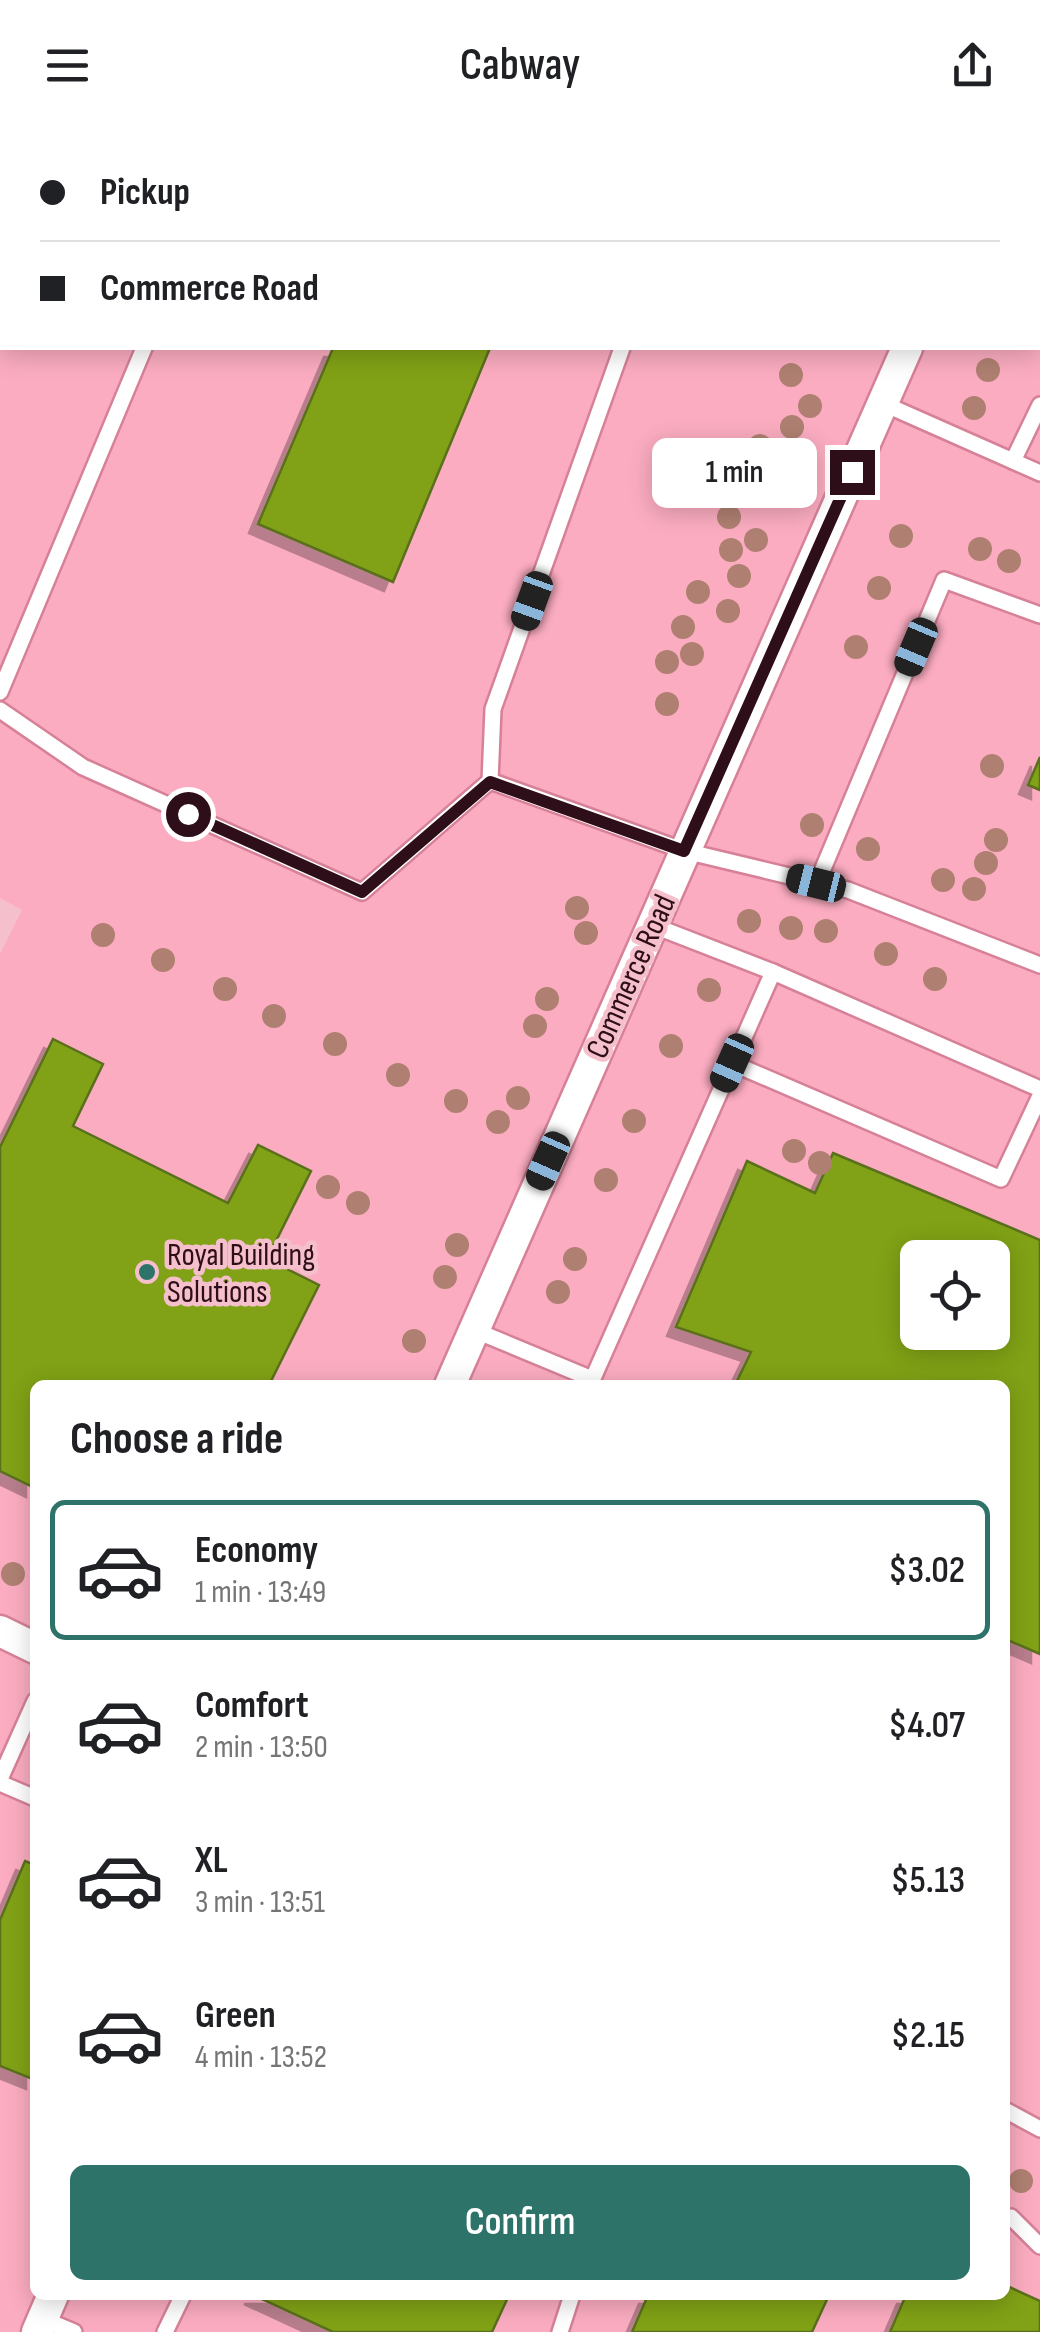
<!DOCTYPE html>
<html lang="en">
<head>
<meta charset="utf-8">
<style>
  body { margin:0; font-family:"Sofia Sans Condensed",sans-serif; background:#f6f6f6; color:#202124; height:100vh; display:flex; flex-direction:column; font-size:38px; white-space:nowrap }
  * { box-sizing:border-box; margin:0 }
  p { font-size:32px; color:#757577 }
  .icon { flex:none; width:55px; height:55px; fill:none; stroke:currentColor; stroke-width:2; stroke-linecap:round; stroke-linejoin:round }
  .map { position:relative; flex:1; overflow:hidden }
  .panel { position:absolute; left:30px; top:1250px; width:980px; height:920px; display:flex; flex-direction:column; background:#fff; border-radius:15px; box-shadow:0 5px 25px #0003 }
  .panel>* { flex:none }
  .top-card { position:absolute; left:0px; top:0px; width:1040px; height:220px; box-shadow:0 5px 25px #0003; display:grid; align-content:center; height:220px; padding:0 40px; background:#fff }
  .tools { position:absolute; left:900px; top:1110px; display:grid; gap:20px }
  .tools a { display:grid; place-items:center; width:110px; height:110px; border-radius:15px; background:#fff; box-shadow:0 5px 25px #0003; font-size:50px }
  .end { position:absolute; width:45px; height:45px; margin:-22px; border:12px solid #2e0e18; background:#fff; box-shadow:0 0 0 5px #fff }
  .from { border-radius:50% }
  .bubble { position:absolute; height:70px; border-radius:15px; background:#fff; box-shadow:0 5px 25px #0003; font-size:32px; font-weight:600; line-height:70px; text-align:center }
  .car { position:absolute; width:30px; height:60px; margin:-30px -15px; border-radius:12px; box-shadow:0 0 8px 2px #0007; background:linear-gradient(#222 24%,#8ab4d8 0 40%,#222 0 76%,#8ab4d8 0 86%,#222 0) }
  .top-card b { display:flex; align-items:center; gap:35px; height:95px; font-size:38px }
  .top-card b+b { border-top:2px solid #e0e0e0 }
  .top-card i { width:25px; height:25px; background:#202124 }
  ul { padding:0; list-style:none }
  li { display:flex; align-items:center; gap:30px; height:140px; margin:0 20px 15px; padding:0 20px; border:5px solid transparent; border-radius:15px }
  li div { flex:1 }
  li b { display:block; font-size:38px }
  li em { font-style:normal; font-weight:600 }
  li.active { border-color:#2d736a }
  li>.icon { width:90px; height:90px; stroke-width:1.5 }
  h2 { padding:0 40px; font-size:45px; line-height:120px }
  .primary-button { display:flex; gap:20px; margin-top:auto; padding:20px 40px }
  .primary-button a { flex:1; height:115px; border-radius:15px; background:#2d736a; color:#fff; font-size:40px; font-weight:600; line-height:115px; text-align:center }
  header { display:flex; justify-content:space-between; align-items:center; height:130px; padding:0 40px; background:#fff; font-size:45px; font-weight:600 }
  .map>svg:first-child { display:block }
  .built { fill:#fbacc0; fill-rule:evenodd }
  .building { fill:#81a214; stroke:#5a6f1e; stroke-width:2.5; fill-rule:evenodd; filter:url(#shadow) }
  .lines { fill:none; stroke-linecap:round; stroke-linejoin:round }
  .service-casing { stroke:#d68197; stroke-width:20 }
  .minor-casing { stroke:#d68197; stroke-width:35 }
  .service { stroke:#fff; stroke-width:15 }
  .minor { stroke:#fff; stroke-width:30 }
  .tree { fill:#af8071 }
  .route { stroke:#2e0e18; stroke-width:12 }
  .poi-dot { fill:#2d736a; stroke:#f5bfcb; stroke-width:4 }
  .labels { text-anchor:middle; stroke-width:9; stroke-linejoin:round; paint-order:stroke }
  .street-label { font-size:32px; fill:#2e0e18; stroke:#f5bfcb }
  .poi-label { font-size:32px; fill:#2e0e18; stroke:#f5bfcb; text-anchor:start }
</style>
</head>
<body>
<header><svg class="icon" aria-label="menu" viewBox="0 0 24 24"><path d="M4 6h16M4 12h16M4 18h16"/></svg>Cabway<svg class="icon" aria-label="share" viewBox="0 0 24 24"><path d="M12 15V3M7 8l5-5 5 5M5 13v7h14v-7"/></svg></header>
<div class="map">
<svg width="1040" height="2202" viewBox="0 0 1040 2202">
  <defs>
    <filter id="shadow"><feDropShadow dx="-9" dy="9" stdDeviation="0" flood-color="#0004"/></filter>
  </defs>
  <rect width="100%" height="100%" fill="#f5bfcb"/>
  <path class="built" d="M38,0H1040V2202H0V824L22,780L0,768V85L2,80V218H1038V2H36ZM918,1128H992V1202H918ZM35,1255H1005V2165H35Z"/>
  <g class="building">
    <polygon points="333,218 490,218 393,452 258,394"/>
    <polygon points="1040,627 1040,660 1028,655"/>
    <polygon points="53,909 103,934 73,996 228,1073 258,1015 311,1041 267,1129 319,1155 269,1255 35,1255 35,1358 0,1341 0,1017"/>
    <path d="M833,1023L1040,1110V1524L1005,1509V1255H735L751,1222L676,1197L747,1031L815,1063ZM918,1128H992V1202H918Z"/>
    <polygon points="25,1731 35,1735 35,1950 0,1936 0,1790"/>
    <polygon points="1005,2155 1040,2171 1040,2202 890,2202 906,2165 1005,2165"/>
    <polygon points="253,2165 509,2165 492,2202 333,2202"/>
    <polygon points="648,2165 829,2165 812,2202 632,2202"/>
  </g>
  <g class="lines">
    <g class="service-casing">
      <g id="service">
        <polyline points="532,0 538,2"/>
        <polyline points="234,2 235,0"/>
        <polyline points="882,273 1013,331 1040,275"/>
        <polyline points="1013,331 1040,343"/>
        <polyline points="0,562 144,218"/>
        <polyline points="0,580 83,637 362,762 490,651 493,579 622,218"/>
        <polyline points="490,651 685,721 848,760 1040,835"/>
        <polyline points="817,753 944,450 1040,485"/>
        <polyline points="773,842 1040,959"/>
        <polyline points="732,933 1001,1049 1040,966"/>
        <polyline points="474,1200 592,1249"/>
        <polyline points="590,1255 773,842 652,795"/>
        <polyline points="0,1649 35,1571"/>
        <polyline points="0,1653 35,1668"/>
        <polyline points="1005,1980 1040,1999"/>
        <polyline points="1005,2088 1011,2087 1040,2116"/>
        <polyline points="43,2189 74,2202"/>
        <polyline points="165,2202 183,2165"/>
        <polyline points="560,2202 572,2165"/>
      </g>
    </g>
    <g class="minor-casing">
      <g id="minor">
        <polyline points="1002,2 1003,0"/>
        <polyline points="450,1255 907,218"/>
        <polyline points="0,1501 35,1518"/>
        <polyline points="37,2202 53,2165"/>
      </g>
    </g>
    <use href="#service" class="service"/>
    <use href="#minor" class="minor"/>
  </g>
  <g class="tree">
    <circle cx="988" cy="240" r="12"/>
    <circle cx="791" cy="245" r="12"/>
    <circle cx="810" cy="276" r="12"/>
    <circle cx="974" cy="278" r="12"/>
    <circle cx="792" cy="297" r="12"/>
    <circle cx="760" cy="316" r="12"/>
    <circle cx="745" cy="352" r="12"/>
    <circle cx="729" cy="387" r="12"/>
    <circle cx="901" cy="406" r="12"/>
    <circle cx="756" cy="410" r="12"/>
    <circle cx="980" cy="419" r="12"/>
    <circle cx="731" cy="420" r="12"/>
    <circle cx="1009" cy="431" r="12"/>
    <circle cx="739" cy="446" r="12"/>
    <circle cx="879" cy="458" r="12"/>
    <circle cx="698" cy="462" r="12"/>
    <circle cx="728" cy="481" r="12"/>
    <circle cx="683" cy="497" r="12"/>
    <circle cx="856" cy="517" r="12"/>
    <circle cx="692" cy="524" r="12"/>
    <circle cx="667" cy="532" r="12"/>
    <circle cx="667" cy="574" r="12"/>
    <circle cx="992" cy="636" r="12"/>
    <circle cx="812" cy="695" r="12"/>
    <circle cx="996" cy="710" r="12"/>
    <circle cx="868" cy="719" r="12"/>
    <circle cx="986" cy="733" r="12"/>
    <circle cx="943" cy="750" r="12"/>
    <circle cx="974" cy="759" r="12"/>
    <circle cx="577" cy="778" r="12"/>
    <circle cx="749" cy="791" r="12"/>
    <circle cx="791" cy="798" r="12"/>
    <circle cx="826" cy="801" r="12"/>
    <circle cx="586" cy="803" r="12"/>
    <circle cx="103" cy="805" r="12"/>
    <circle cx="886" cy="824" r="12"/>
    <circle cx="163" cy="830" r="12"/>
    <circle cx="935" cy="849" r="12"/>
    <circle cx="225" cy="859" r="12"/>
    <circle cx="709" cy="860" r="12"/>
    <circle cx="547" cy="869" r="12"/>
    <circle cx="274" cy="886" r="12"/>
    <circle cx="535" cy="896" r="12"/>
    <circle cx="335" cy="914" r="12"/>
    <circle cx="671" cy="916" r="12"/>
    <circle cx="398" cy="945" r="12"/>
    <circle cx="518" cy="968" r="12"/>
    <circle cx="456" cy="971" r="12"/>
    <circle cx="634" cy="991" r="12"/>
    <circle cx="498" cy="992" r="12"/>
    <circle cx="794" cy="1021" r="12"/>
    <circle cx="820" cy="1033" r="12"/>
    <circle cx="606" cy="1050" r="12"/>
    <circle cx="328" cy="1057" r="12"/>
    <circle cx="358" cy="1073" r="12"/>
    <circle cx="457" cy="1115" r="12"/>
    <circle cx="575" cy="1129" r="12"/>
    <circle cx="445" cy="1147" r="12"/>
    <circle cx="558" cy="1162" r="12"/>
    <circle cx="414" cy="1211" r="12"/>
    <circle cx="13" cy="1444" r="12"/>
    <circle cx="1021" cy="2051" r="12"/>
  </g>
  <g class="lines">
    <polyline class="route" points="188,684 362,762 490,652 684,721 852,342"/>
  </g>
  <circle class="poi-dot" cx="147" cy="1142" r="10"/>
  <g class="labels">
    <g class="street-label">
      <text transform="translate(630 846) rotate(-66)" y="11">Commerce Road</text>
    </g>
    <g class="poi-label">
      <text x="167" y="1135">Royal Building<tspan x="167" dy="37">Solutions</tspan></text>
    </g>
  </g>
</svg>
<div class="tools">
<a><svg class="icon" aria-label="locate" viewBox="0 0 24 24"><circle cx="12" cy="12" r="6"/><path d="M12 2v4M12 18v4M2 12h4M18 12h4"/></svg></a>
</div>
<i class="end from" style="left:188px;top:684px"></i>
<i class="end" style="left:852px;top:342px"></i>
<div class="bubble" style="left:652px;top:308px;width:165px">1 min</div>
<i class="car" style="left:532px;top:471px;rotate:200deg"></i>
<i class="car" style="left:916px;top:517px;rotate:203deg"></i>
<i class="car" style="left:816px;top:753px;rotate:284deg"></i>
<i class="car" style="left:732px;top:933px;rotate:204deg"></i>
<i class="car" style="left:548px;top:1031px;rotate:204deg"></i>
<div class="top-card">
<b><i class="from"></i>Pickup</b>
<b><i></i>Commerce Road</b>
</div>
<section class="panel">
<h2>Choose a ride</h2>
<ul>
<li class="active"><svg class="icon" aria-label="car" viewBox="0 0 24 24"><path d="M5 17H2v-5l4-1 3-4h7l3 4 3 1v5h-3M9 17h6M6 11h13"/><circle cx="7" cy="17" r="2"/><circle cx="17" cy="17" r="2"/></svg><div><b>Economy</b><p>1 min · 13:49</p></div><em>$3.02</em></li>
<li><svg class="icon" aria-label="car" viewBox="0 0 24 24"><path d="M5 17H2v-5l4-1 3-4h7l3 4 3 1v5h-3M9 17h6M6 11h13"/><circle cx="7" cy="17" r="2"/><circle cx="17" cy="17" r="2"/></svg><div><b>Comfort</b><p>2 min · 13:50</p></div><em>$4.07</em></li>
<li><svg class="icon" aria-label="car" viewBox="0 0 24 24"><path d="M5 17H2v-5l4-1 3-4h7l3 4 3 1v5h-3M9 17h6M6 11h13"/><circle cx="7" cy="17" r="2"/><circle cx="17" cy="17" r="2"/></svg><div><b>XL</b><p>3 min · 13:51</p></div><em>$5.13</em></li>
<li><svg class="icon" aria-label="car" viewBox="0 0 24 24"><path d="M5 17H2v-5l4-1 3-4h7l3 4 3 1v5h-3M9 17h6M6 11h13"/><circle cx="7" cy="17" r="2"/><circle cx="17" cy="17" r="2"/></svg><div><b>Green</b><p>4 min · 13:52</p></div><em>$2.15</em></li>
</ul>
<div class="primary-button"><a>Confirm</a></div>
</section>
</div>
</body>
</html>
